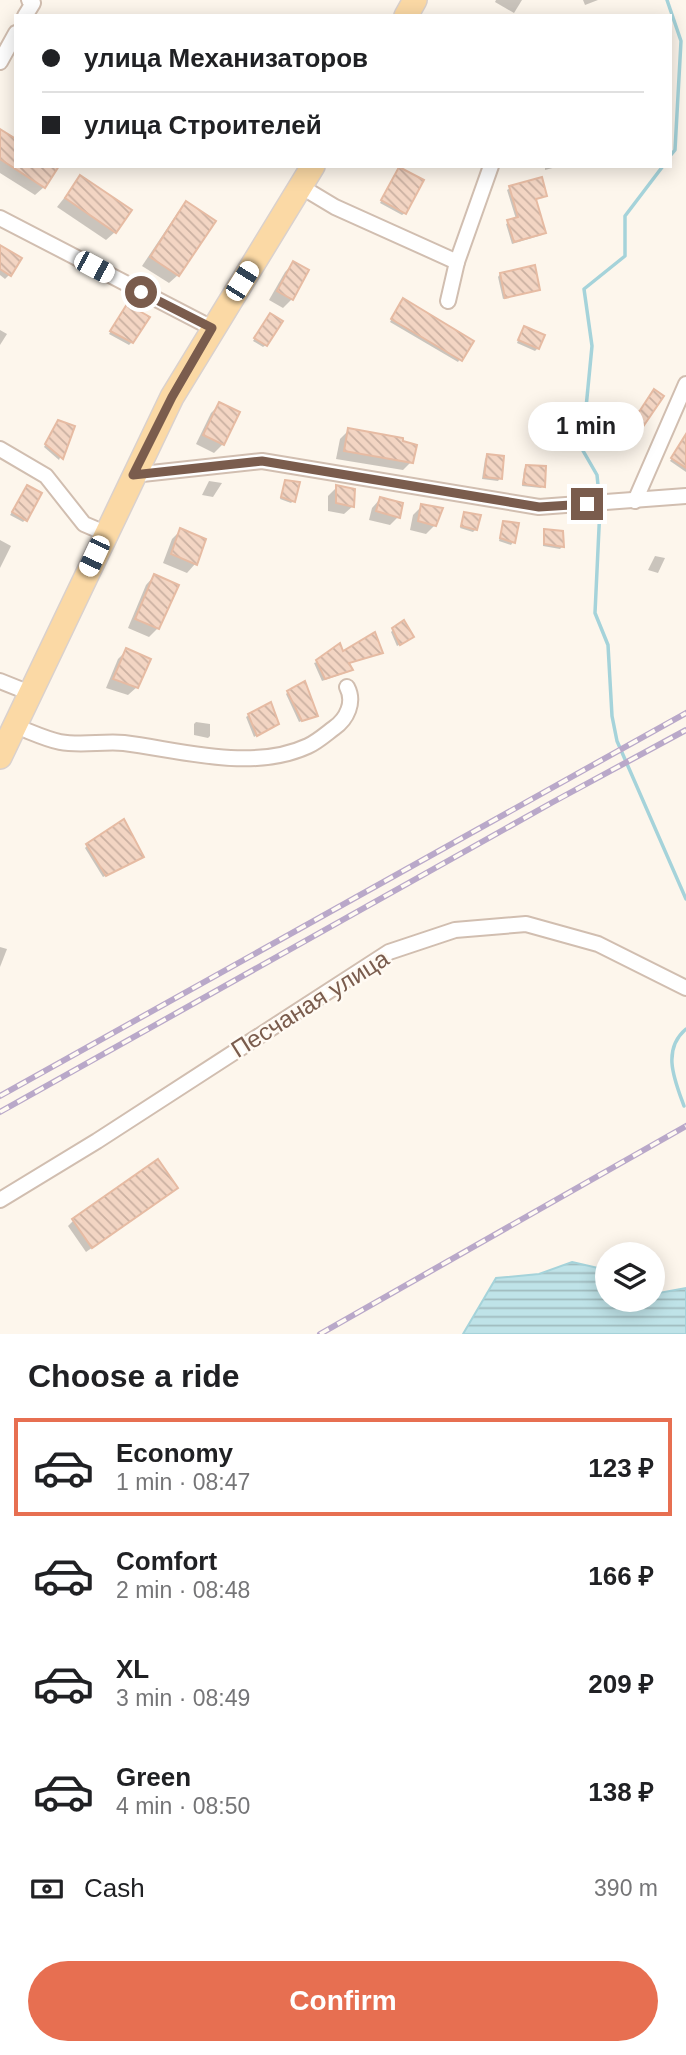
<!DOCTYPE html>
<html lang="en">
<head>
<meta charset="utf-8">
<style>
  body { margin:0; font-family:Arial,sans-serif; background:#f6f6f6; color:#202124; height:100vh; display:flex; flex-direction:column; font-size:26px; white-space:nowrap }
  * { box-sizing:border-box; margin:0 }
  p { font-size:23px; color:#757577 }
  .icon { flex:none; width:38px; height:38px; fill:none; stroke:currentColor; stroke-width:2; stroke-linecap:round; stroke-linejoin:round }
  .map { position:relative; height:1334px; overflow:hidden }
  .details { display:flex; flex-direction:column; background:#fff; flex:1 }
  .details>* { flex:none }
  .guide { position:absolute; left:14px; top:14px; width:658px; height:154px; border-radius:0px; box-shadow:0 4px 18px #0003; display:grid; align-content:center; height:154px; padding:0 28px; background:#fff }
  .tools { position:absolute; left:595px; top:1242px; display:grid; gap:14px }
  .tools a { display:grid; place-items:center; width:70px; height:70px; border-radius:50%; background:#fff; box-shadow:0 4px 18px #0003; font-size:35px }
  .end { position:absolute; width:32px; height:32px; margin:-16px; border:9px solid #7a5c4d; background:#fff; box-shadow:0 0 0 4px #fff }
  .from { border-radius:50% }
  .bubble { position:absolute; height:49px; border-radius:24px; background:#fff; box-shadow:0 4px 18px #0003; font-size:23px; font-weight:700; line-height:49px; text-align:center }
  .car { position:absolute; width:21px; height:42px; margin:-21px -10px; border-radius:9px; box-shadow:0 0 5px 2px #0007; background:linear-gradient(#fff 24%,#345 0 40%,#fff 0 76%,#345 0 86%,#fff 0) }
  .guide b { display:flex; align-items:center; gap:24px; height:66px; font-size:26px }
  .guide b+b { border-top:2px solid #e0e0e0 }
  .guide i { width:18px; height:18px; background:#202124 }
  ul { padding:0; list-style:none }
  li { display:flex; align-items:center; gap:21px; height:98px; margin:0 14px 10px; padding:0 14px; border:4px solid transparent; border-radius:0px }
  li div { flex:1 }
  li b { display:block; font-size:26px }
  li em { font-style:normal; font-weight:700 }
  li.on { border-color:#e76f51 }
  li>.icon { width:63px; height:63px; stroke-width:1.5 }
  h2 { padding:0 28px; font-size:32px; line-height:84px }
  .pay { display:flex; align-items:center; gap:18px; height:77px; padding:0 28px; font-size:26px }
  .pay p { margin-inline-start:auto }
  .button { display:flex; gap:14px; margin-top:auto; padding:14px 28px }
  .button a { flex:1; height:80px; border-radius:42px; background:#e76f51; color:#fff; font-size:28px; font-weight:700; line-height:80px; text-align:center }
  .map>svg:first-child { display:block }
  .water { fill:url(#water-rules); stroke:#a5d3da; stroke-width:2 }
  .shadow { fill:#0003 }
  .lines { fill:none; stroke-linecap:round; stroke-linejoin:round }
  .stream { stroke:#a5d3da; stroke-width:3.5 }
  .building { fill:url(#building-back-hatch); stroke:#e6bba3; stroke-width:2 }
  .minor-casing { stroke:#d1beb0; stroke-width:18 }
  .primary-casing { stroke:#dad1cd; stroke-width:26 }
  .minor { stroke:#fff; stroke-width:14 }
  .primary { stroke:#fbd9a5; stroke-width:23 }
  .rail-casing { stroke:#b9a8c9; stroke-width:6 }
  .rail { stroke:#fffaf3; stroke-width:3.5; stroke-dasharray:10; stroke-linecap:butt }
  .route { stroke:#7a5c4d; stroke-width:9 }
  .labels { text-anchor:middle; stroke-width:5; stroke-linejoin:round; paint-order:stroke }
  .street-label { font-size:24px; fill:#7a5c4d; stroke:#fffaf3 }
</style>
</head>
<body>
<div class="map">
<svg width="686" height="1334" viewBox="0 0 686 1334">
  <defs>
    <pattern id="water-rules" width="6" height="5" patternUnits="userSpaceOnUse" patternTransform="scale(1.75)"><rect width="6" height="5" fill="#bfe3e8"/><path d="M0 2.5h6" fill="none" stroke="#a0bbbe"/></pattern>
    <pattern id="building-back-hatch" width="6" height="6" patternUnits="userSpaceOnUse" patternTransform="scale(1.75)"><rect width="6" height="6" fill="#f3d5c3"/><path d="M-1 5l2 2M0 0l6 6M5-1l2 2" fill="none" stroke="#cab0a1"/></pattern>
  </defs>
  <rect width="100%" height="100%" fill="#fdf6ec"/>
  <polygon class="water" points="572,1262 607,1270 607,1300 653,1300 653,1294 686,1288 686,1334 463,1334 496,1278 539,1274"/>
  <g class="shadow">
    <polygon points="496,0 522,0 514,13 495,2"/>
    <polygon points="583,0 598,0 585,5"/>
    <polygon points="0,131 16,166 44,187 35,195 0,173"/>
    <polygon points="545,166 560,166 545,170"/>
    <polygon points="397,171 405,213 402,215 380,203"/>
    <polygon points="80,178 115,232 106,240 57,207"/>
    <polygon points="510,188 545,195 534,200 544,233 542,235 512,244 506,224 516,219 507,190"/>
    <polygon points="186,204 178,275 169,283 142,266 178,212"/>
    <polygon points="0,247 9,275 5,279 0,275"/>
    <polygon points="293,264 292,299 283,308 269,300 285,272"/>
    <polygon points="500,274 538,290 503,299 498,277"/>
    <polygon points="401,303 471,341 458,362 390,322"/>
    <polygon points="125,308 132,342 129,345 109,334"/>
    <polygon points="268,317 266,345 263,347 253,341"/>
    <polygon points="0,330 7,334 0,345"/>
    <polygon points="522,331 538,348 535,351 517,343"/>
    <polygon points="661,396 634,435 625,427 637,413 638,414"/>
    <polygon points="220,404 223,444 214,453 196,444 211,413"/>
    <polygon points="56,425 73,427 59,460 44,447"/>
    <polygon points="349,430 411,462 403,470 336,459 340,439"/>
    <polygon points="686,435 686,472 670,461"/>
    <polygon points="487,456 500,478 498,481 482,479 485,459"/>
    <polygon points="526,467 543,486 541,488 522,486 524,469"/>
    <polygon points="209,481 222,483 213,497 202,495"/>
    <polygon points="286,481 293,501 291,503 280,499"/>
    <polygon points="27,487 25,520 23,522 10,515"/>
    <polygon points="337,487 353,506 344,514 328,511 328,496"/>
    <polygon points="380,499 398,517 390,525 369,520 372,508"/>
    <polygon points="422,506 435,525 426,534 410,530 413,515"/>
    <polygon points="465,514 476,529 473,532 460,528"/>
    <polygon points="504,523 513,542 511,545 499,541"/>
    <polygon points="181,530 195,564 187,573 163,563 172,539"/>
    <polygon points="545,531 562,547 560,549 543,546 543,534"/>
    <polygon points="0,540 11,546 0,568"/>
    <polygon points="655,556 665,558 658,573 648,570"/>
    <polygon points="154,576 158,628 149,637 128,628 146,585"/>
    <polygon points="393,630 410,639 397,646 391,632"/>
    <polygon points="127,650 137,687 128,695 106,688 118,659"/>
    <polygon points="381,652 348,664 351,670 348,672 322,681 314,663 343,653"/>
    <polygon points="288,692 316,715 299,722 286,694"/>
    <polygon points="249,715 277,724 254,737 246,717"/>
    <polygon points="196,722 210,724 210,736 208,738 194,735 194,724"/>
    <polygon points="88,845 140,859 103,877 85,848"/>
    <polygon points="0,947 7,949 0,967"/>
    <polygon points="176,1188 86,1252 68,1226 73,1221"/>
  </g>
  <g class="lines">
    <g class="stream">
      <polyline points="667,0 681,41 675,150 670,156"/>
      <polyline points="599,495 597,475 582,449 592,346 584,289 625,256 625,216 663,166"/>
      <polyline points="600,507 595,613 608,645 612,716 617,741 686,899"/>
      <path d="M684,1106C675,1081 661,1050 686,1029"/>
    </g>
  </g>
  <g class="building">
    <polygon points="0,129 16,139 16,166 59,166 45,188 0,159"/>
    <polygon points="399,167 424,180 406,214 381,200"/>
    <polygon points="80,175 132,210 116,233 65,198"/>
    <polygon points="542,177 547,196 536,199 546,233 514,242 507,220 518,217 509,186"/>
    <polygon points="186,201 216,221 179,276 150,257"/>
    <polygon points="0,245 22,258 11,276 0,269"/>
    <polygon points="293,261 309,270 293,300 277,291"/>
    <polygon points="535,265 540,290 505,298 500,273"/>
    <polygon points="403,298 474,341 462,361 391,319"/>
    <polygon points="127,304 150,317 133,343 110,331"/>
    <polygon points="270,313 283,321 267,346 254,338"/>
    <polygon points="524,326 545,335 539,349 518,340"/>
    <polygon points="654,389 664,396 638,434 626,424 637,411 639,412"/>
    <polygon points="219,402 240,412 224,445 203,435"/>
    <polygon points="58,420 75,426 63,459 45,444"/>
    <polygon points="348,428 403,438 403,441 417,445 413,463 344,451"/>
    <polygon points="686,434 686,468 671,458"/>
    <polygon points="487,454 504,456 502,479 484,477"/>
    <polygon points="526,465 546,466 545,487 523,484"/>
    <polygon points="285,480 300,482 295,502 281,497"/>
    <polygon points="27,485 42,493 27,521 12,512"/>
    <polygon points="336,485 355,489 354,507 336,503"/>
    <polygon points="380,497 403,503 400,518 376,511"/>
    <polygon points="421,504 443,508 436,526 418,521"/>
    <polygon points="464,512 481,515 477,530 461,526"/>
    <polygon points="503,521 519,523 515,543 500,538"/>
    <polygon points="180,528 206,539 197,565 171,554"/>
    <polygon points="544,529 563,531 564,547 544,544"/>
    <polygon points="154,574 179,585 159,629 135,619"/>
    <polygon points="404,620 414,637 400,645 392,628"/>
    <polygon points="375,632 383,653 349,663 353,670 325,679 316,660 340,643 343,651"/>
    <polygon points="126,648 151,659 138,688 113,679"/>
    <polygon points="305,681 318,716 302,721 287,691"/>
    <polygon points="271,702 279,724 257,736 248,714"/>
    <polygon points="124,819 144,857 106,876 86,844"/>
    <polygon points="158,1159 178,1188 92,1248 72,1219"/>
  </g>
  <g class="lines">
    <g class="minor-casing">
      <g id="minor">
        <polyline points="25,16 33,3 29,0"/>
        <polyline points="0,62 16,33"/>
        <polyline points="300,186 335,207 457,262"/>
        <polyline points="0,218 212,328"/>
        <polyline points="448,301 457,262 491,166"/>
        <polyline points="0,449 46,476 84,524 105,533"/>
        <polyline points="133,475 262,461 539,507 686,496"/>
        <polyline points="635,501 686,384"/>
        <polyline points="0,681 30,693"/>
        <path d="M15,726C29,731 45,739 60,742C81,746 103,741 124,743C181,750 252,772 308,746C317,742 326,734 334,728C347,719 355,702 347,687"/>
        <polyline points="0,1200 97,1141 389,952 455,930 526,924 598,944 686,988"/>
      </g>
    </g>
    <g class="primary-casing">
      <g id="primary">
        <polyline points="406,16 415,0"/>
        <polyline points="0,757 172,397 313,166"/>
      </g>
    </g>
    <use href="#minor" class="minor"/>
    <use href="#primary" class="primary"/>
    <g class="rail-casing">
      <g id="rail">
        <polyline points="0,1096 686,713"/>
        <polyline points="0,1112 553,802 686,730"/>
        <polyline points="320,1334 686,1126"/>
      </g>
    </g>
    <use href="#rail" class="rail"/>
  </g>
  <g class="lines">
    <polyline class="route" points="141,292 212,328 172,397 133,475 262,461 539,507 587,504"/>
  </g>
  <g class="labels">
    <g class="street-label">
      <text transform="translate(310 1004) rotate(-32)" y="8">Песчаная улица</text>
    </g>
  </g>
</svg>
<div class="tools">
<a><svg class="icon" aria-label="layers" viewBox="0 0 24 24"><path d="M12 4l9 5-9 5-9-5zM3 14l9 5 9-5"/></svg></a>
</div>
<i class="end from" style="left:141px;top:292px"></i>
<i class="end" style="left:587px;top:504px"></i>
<div class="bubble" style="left:528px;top:402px;width:116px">1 min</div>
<i class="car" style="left:94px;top:267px;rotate:118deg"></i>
<i class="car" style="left:242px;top:281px;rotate:32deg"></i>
<i class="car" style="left:94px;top:556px;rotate:205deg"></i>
<div class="guide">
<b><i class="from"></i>улица Механизаторов</b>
<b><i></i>улица Строителей</b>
</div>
</div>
<section class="details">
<h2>Choose a ride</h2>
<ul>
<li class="on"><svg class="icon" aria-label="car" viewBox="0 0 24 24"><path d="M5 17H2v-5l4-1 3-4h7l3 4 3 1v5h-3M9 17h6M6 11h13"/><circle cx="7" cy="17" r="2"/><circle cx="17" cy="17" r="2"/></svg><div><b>Economy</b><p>1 min · 08:47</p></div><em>123 ₽</em></li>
<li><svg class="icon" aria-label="car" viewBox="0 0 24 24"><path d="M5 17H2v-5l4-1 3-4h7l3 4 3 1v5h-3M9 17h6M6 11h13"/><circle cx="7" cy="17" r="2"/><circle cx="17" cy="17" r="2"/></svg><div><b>Comfort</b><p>2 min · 08:48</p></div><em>166 ₽</em></li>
<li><svg class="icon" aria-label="car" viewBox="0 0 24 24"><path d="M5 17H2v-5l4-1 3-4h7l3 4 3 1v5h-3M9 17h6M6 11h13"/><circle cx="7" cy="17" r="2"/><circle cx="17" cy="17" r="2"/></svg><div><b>XL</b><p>3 min · 08:49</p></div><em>209 ₽</em></li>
<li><svg class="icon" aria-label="car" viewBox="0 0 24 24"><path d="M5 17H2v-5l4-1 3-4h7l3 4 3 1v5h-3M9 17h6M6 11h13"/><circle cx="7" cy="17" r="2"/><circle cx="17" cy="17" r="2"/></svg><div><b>Green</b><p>4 min · 08:50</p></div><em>138 ₽</em></li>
</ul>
<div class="pay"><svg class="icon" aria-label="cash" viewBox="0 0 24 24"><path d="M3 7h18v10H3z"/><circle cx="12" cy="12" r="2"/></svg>Cash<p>390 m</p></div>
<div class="button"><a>Confirm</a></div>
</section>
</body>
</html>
